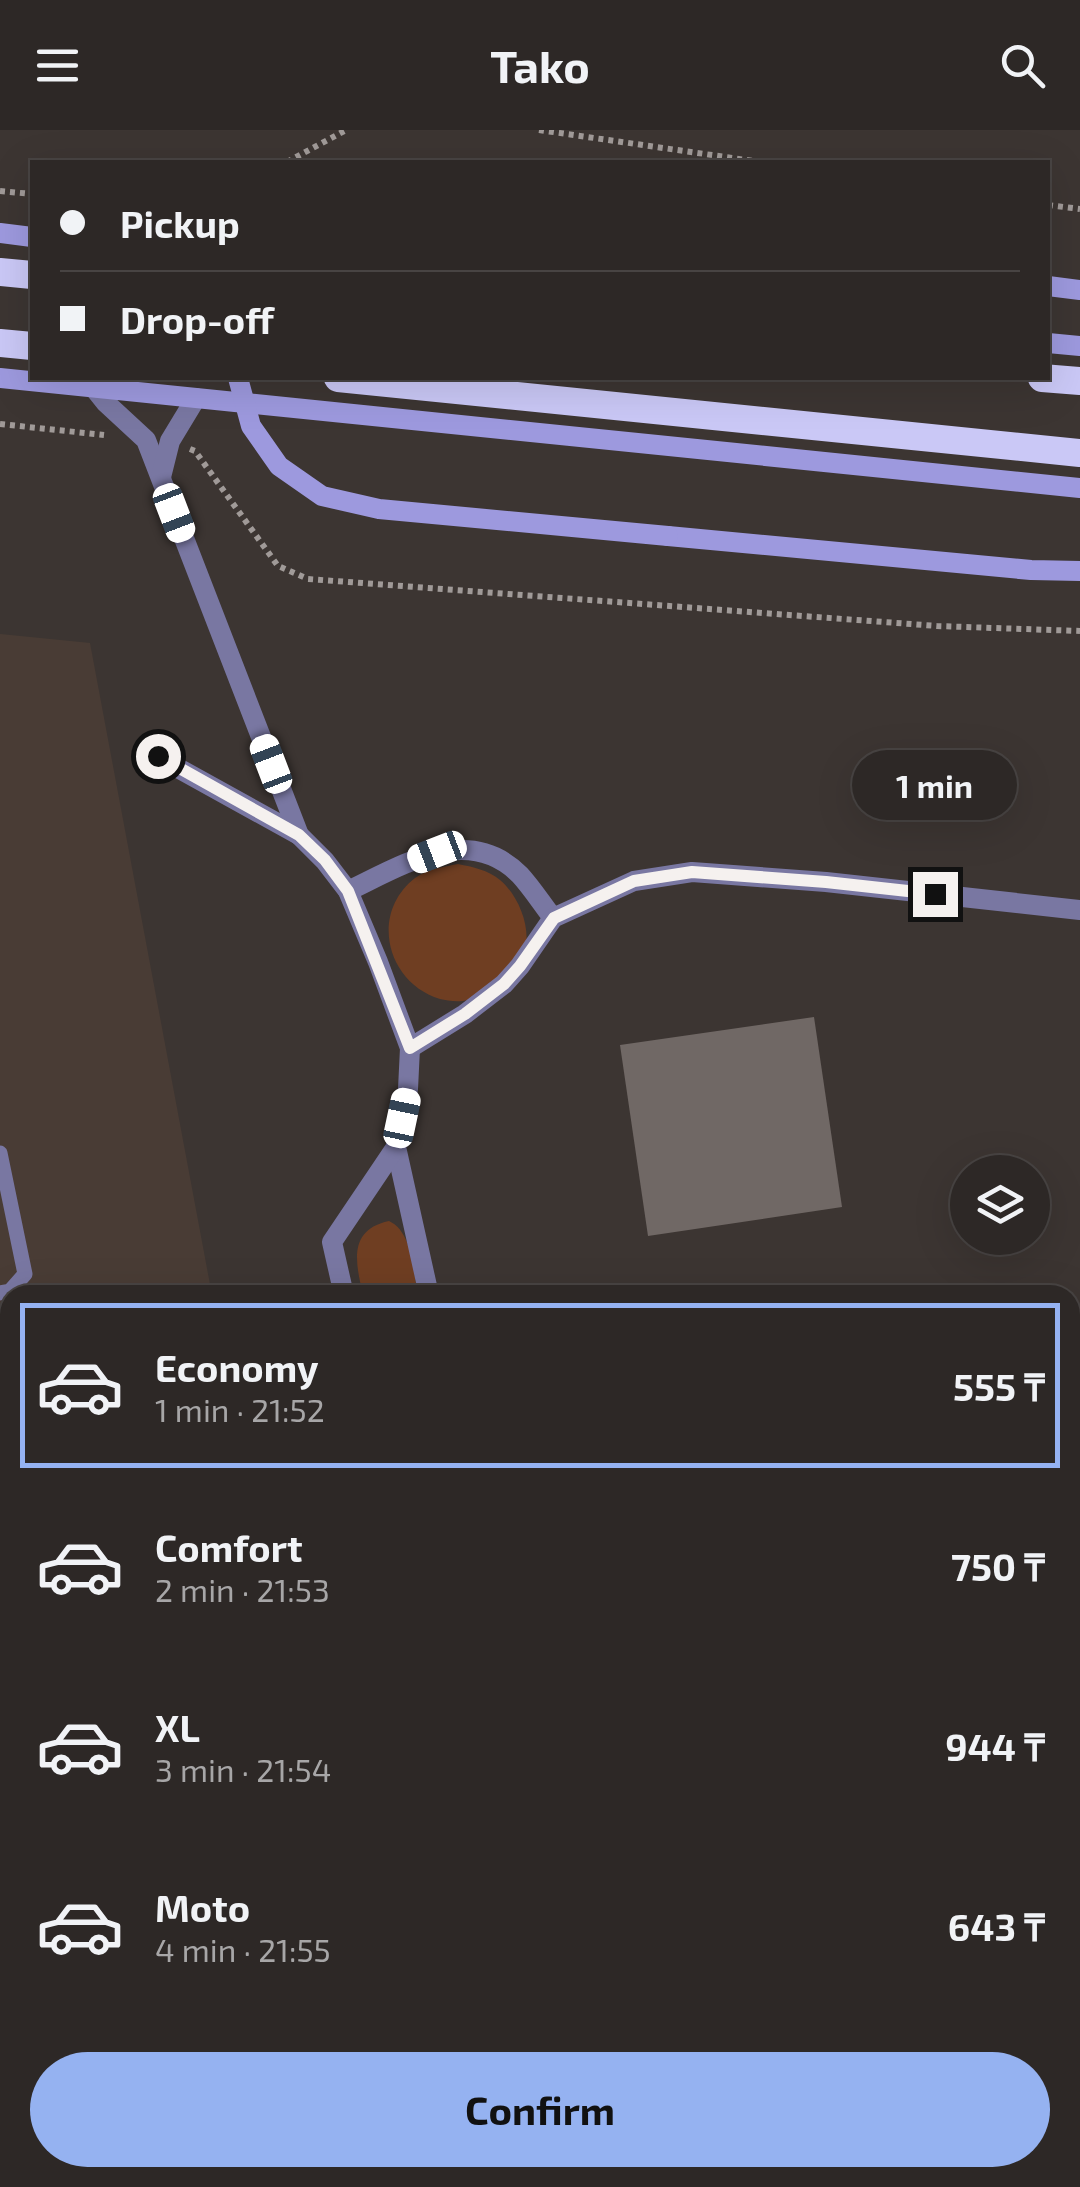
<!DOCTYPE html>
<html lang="en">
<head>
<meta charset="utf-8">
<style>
  body { margin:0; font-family:"Exo 2",sans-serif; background:#35302e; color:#f1f3f6; height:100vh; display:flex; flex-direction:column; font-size:38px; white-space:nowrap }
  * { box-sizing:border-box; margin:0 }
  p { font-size:32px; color:#a7a6a7 }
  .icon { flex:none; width:55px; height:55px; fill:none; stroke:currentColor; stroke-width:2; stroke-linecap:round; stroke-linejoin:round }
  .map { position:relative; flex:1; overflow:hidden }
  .panel { position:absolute; left:0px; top:1155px; width:1080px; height:902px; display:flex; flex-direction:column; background:#2d2826; border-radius:30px 30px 0 0; box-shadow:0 10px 40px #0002,0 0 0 2px #484443 }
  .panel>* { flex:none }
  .hud { position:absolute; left:30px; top:30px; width:1020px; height:220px; border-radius:0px; box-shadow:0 10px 40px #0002,0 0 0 2px #484443; display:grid; align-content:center; height:220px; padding:0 30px; background:#2d2826 }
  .tools { position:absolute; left:950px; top:1025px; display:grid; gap:20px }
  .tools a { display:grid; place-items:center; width:100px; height:100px; border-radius:50%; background:#2d2826; box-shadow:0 10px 40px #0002,0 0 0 2px #484443; font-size:50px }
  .end { position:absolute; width:45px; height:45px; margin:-22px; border:12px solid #f5f1ef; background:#111; box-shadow:0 0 0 5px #111 }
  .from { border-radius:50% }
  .bubble { position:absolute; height:70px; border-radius:35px; background:#2d2826; box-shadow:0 10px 40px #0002,0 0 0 2px #484443; font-size:32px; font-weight:700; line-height:70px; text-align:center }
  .car { position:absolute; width:30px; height:60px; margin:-30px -15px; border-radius:12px; box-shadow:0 0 8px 2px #0007; background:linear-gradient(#fff 24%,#345 0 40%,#fff 0 76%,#345 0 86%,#fff 0) }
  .hud b { display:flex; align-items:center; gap:35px; height:95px; font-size:38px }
  .hud b+b { border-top:2px solid #484443 }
  .hud i { width:25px; height:25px; background:#f1f3f6 }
  ul { padding:18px 0 0; list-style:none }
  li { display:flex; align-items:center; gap:30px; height:165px; margin:0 20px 15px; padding:0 10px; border:5px solid transparent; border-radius:0px }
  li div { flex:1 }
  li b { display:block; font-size:38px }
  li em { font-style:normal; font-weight:700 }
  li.active { border-color:#95b2f1 }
  li>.icon { width:90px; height:90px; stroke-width:1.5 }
  .cta { display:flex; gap:20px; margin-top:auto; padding:20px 30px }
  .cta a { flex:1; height:115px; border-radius:60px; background:#95b2f1; color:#111; font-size:40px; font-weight:700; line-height:115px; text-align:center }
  header { display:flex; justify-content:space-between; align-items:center; height:130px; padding:0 30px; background:#2d2826; font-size:45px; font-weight:700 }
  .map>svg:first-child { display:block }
  .built { fill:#493c35 }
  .green { fill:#6f3e22 }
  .building { fill:#706865 }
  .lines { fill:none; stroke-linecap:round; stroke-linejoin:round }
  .path { stroke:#a09a98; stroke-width:6; stroke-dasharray:5 5; stroke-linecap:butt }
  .service { stroke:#7977a2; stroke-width:15 }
  .minor { stroke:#7977a2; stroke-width:20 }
  .tertiary { stroke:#7977a2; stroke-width:20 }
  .secondary { stroke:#9d99de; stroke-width:20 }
  .trunk { stroke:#cac8f6; stroke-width:28 }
  .secondary-bridge { stroke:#9d99de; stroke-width:20 }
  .route { stroke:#f5f1ef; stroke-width:12 }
</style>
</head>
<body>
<header><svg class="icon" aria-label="menu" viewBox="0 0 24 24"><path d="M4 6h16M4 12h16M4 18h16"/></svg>Tako<svg class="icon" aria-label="search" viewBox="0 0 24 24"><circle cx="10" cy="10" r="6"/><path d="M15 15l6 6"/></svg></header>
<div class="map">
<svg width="1080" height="2057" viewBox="0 0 1080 2057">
  <rect width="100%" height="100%" fill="#3c3532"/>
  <polygon class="built" points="0,504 90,513 212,1165 10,1165 10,1286 0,1288"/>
  <g class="green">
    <path d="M458,734C473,737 488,740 500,750C522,768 540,817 513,837C499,847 485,863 470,869C462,873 448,871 440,869C387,853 369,784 415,748C428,739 443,737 458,734Z"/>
    <path d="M389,1091C413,1102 413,1142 418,1165H363C356,1134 347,1100 389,1091Z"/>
    <polygon points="555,2048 631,2048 639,2057 557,2057"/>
  </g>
  <g class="building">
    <polygon points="814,887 842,1077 648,1106 620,915"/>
    <polygon points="1080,1313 1080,1397 1070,1398 1070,1314"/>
    <polygon points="1080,1660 1080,1744 1070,1746 1070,1661"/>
    <polygon points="10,2006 10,2048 7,2049 0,2020 0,2008"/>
    <polygon points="213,2048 264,2048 266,2057 215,2057"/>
    <polygon points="284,2048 343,2048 345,2057 286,2057"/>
    <polygon points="423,2048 482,2048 483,2057 425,2057"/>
  </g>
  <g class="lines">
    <g class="path">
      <polyline points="539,0 760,32"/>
      <polyline points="287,32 346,0"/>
      <polyline points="0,61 32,64"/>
      <polyline points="1048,75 1080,79"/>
      <polyline points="0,294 104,305"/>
      <polyline points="190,319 195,321 278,436 308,449 937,496 1080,501"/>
    </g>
    <g class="service">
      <polyline points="0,1023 25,1144 10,1161 0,1163"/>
      <polyline points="0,1236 10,1234"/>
    </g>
    <g class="minor">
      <polyline points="158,627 299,705"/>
      <polyline points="396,1017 429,1165"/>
      <polyline points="150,2048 152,2057"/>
      <polyline points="404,2048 406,2057"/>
      <polyline points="535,2048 537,2057"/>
      <polyline points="658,2048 670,2057"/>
    </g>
    <g class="tertiary">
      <polyline points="94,258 106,273 146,310 299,705 325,731 348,761 378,832 410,918 408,959 396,1017 332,1112 344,1165"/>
      <polyline points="161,347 170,311 196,268"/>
      <path d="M348,761C401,736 468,692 520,745C532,758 542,774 553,788"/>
      <polyline points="410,918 465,884 504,854 520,836 553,788 634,751 692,742 826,752 1080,780"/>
      <polyline points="0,1869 10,1871"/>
    </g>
    <g class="secondary">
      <polyline points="0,103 32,107"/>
      <polyline points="1048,156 1080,160"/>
      <polyline points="1048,213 1080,216"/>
      <polyline points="0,248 1080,358"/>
      <polyline points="668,406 1031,440 1080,441"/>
    </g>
    <g class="trunk">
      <polyline points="0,142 32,145"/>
      <polyline points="0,213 32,216"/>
      <polyline points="338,248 1080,323"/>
      <polyline points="1042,248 1080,251"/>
    </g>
    <polyline class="secondary-bridge" points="238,248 251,296 279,336 322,366 379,379 668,406"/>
  </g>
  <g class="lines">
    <polyline class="route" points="158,626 299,705 325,730 348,761 410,918 465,884 504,854 520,836 554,788 634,751 692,742 826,752 935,764"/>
  </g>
</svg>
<div class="tools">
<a><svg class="icon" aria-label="layers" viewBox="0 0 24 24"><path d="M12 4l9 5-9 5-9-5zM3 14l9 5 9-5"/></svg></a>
</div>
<i class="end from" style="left:158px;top:626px"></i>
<i class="end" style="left:935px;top:764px"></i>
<div class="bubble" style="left:852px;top:620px;width:165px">1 min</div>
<i class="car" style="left:174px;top:383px;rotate:159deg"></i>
<i class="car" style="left:271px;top:634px;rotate:339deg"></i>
<i class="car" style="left:437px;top:722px;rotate:249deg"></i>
<i class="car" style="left:402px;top:988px;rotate:12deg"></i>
<div class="hud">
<b><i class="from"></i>Pickup</b>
<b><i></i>Drop-off</b>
</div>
<section class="panel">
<ul>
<li class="active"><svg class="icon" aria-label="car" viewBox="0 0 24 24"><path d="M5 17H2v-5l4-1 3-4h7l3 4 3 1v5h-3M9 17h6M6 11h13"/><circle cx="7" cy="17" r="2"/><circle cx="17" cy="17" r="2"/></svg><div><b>Economy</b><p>1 min · 21:52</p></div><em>555 ₸</em></li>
<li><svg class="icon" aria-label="car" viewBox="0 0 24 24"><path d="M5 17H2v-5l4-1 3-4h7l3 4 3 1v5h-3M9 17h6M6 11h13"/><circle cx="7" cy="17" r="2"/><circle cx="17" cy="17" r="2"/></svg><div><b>Comfort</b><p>2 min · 21:53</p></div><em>750 ₸</em></li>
<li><svg class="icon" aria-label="car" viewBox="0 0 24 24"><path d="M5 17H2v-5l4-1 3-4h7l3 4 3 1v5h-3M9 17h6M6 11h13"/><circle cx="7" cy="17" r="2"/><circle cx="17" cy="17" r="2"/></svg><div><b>XL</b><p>3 min · 21:54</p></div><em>944 ₸</em></li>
<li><svg class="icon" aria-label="car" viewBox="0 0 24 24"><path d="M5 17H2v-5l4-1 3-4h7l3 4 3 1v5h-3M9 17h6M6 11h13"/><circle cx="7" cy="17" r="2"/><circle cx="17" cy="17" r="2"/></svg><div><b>Moto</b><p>4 min · 21:55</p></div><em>643 ₸</em></li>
</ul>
<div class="cta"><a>Confirm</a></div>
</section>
</div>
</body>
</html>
